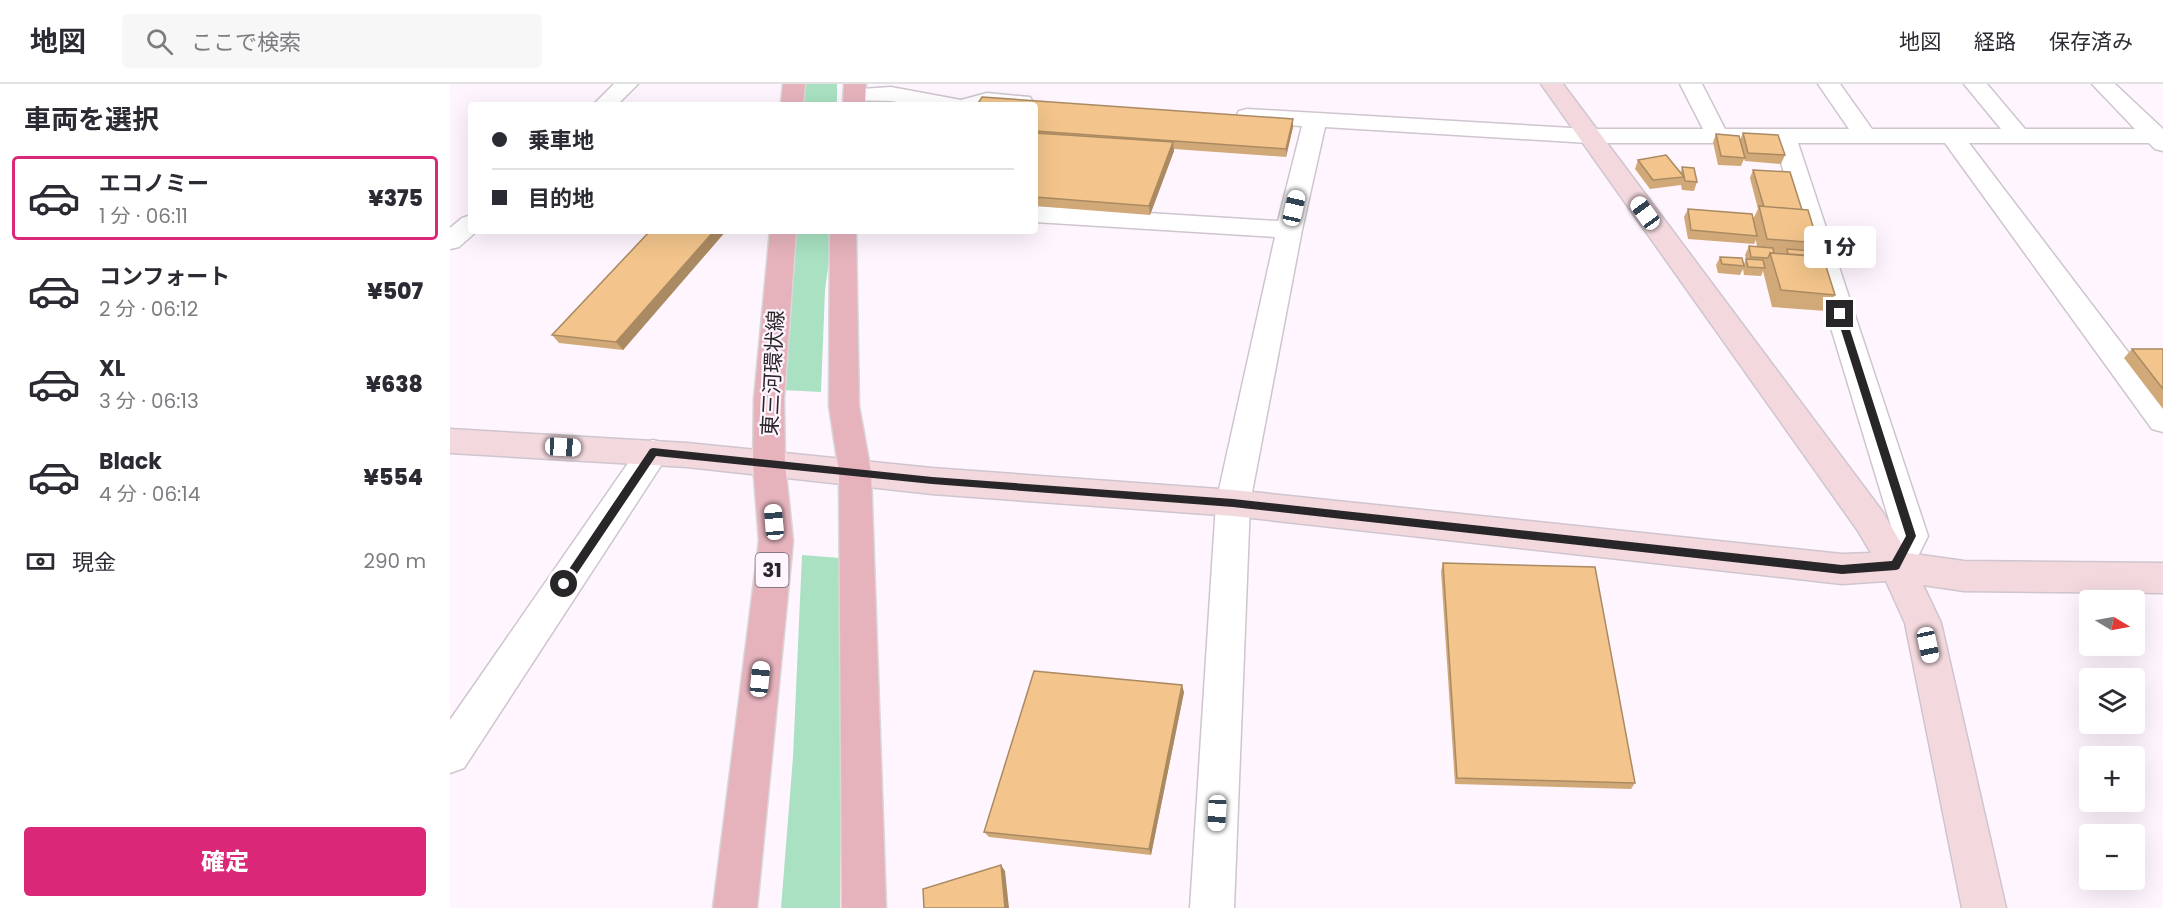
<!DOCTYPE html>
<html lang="ja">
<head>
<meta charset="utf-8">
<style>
  body { margin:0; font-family:Poppins,"Noto Sans JP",sans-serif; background:#f7f7f7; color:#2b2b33; height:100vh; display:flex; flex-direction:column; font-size:22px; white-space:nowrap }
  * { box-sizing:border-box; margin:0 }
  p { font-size:20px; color:#7c7c81 }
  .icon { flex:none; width:33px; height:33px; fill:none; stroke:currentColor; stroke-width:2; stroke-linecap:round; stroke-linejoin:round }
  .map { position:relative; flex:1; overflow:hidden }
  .details { display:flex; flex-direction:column; background:#fff; width:450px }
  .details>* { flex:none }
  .banner { position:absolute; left:18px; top:18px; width:570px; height:132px; border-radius:6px; box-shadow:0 6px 24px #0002; display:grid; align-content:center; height:132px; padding:0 24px; background:#fff }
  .needle { width:39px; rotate:100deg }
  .tools { position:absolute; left:1629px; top:506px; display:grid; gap:12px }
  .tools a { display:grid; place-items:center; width:66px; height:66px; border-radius:6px; background:#fff; box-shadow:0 6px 24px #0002; font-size:30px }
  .end { position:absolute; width:27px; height:27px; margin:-14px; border:8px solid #292629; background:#fff; box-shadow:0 0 0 3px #fff }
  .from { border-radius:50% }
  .bubble { position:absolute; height:42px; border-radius:6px; background:#fff; box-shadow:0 6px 24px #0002; font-size:20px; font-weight:800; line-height:42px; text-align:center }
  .car { position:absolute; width:18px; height:36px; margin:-18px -9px; border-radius:8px; box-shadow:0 0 4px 2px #0007; background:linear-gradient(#fff 24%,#345 0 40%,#fff 0 76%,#345 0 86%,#fff 0) }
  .banner b { display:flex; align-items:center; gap:21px; height:57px; font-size:22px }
  .banner b+b { border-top:2px solid #e1e1e2 }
  .banner i { width:15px; height:15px; background:#2b2b33 }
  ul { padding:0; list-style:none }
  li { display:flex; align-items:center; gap:18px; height:84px; margin:0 12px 9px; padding:0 12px; border:3px solid transparent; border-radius:6px }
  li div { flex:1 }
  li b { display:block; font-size:22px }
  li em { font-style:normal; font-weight:800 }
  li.active { border-color:#db2777 }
  li>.icon { width:54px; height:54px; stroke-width:1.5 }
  h2 { padding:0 24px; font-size:27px; line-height:72px }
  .pay { display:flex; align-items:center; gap:15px; height:66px; padding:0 24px; font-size:22px }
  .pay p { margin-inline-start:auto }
  .cta { display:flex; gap:12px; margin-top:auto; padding:12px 24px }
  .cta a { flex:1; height:69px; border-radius:6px; background:#db2777; color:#fff; font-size:24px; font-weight:800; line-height:69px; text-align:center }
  header { display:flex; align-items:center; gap:36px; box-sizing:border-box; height:84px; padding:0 30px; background:#fff; border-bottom:2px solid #e1e1e2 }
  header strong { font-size:28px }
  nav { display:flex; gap:33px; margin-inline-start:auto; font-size:21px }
  .search { width:420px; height:54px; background:#f7f7f7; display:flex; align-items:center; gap:15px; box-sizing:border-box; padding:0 21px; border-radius:6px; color:#7c7c81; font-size:22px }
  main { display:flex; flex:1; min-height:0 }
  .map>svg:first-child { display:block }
  .green { fill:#a9e1c2 }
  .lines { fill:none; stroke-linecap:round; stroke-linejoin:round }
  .street-casing { stroke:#cec5ce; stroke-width:3 }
  .secondary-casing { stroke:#cec5ce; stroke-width:3 }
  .primary-casing { stroke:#d8d8d8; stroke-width:3 }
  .street { fill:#fff; fill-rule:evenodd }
  .secondary { fill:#f3d9de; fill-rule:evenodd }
  .primary { fill:#e6b3bd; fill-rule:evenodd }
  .wall { fill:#d1a978 }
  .shaded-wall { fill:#aa8a62 }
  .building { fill:#f3c58c; stroke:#aa8a62; stroke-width:1.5 }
  .route { fill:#292629 }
  .labels { text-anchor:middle; stroke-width:4.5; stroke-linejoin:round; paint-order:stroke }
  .shield { fill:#fff5fe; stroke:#696469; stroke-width:1.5 }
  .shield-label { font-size:20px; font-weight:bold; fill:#292629 }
  .street-label { font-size:21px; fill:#292629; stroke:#fff5fe }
</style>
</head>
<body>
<header>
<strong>地図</strong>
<div class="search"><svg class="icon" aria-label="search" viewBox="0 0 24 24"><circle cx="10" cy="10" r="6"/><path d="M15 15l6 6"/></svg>ここで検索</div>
<nav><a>地図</a><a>経路</a><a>保存済み</a></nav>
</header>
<main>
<section class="details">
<h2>車両を選択</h2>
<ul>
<li class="active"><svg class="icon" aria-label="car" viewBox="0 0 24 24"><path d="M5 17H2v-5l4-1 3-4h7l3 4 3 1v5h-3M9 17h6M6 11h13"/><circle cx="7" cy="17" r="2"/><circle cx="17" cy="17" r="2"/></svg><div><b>エコノミー</b><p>1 分 · 06:11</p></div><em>¥375</em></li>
<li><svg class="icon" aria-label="car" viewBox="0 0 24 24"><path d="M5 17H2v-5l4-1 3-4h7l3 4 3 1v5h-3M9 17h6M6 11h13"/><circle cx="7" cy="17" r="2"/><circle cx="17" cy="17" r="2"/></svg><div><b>コンフォート</b><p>2 分 · 06:12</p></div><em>¥507</em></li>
<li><svg class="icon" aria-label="car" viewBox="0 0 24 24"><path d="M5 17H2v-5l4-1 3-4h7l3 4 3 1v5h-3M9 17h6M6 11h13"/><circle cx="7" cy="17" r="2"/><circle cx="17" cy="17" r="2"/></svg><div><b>XL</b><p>3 分 · 06:13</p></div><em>¥638</em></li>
<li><svg class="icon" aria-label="car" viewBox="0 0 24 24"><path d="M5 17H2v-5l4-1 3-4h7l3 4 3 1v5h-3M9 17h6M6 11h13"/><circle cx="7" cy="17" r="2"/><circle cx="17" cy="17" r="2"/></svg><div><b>Black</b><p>4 分 · 06:14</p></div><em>¥554</em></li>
</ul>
<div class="pay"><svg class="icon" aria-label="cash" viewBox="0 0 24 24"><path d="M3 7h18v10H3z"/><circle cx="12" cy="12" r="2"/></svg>現金<p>290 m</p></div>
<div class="cta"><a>確定</a></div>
</section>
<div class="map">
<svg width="1713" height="824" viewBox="0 0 1713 824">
  <rect width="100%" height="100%" fill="#fff5fe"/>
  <g class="green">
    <polygon points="353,0 387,0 387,21 351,21"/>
    <polygon points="343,147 383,147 375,206 371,308 332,306"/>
    <polygon points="352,471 390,474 390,824 331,824 343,673"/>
  </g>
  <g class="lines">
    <g class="street-casing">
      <g id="street">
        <polygon points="164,0 188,0 167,21 143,21"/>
        <polygon points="1230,0 1252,0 1275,45 1399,45 1368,0 1390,0 1422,45 1551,45 1514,0 1537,0 1575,45 1685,45 1642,0 1665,0 1713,45 1713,67 1705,65 1699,59 1519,59 1713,314 1713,348 1702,345 1495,59 1348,59 1478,452 1458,492 1446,497 1434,492 1429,482 1444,452 1325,59 1139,59 875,43 852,146 800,419 784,824 740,824 766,419 825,153 585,138 585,122 828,137 852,42 797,39 789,37 786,32 789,27 797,25 1139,45 1253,45"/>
        <polygon points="441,3 511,16 537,9 580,13 583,18 581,21 467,21 441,17 397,16 394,11 397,6"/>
        <polygon points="21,131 21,147 27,147 9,163 0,165 0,144 12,134"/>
        <polygon points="203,356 214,359 219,368 214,377 14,684 0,689 0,636 192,359"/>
      </g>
    </g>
    <g class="secondary-casing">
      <polygon id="secondary" points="1091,0 1113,0 1432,427 1457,469 1514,477 1713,479 1713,509 1514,507 1473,501 1491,539 1556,824 1512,824 1455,539 1436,497 1392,500 783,432 482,410 237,383 0,369 0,345 237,359 482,384 783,406 1392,470 1421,469 1408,447"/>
    </g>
    <g class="primary-casing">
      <g id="primary">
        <polygon points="333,0 355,0 353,21 331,21"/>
        <polygon points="394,0 416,0 415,21 393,21"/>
        <polygon points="320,147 346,147 334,315 335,380 343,457 307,824 263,824 309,457 303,380 304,315"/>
        <polygon points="380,147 406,147 409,322 421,388 436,824 392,824 389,388 379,322"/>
      </g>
    </g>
    <use href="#street" class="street"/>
    <use href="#secondary" class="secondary"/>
    <use href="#primary" class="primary"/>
  </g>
  <g class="wall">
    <polygon points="585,21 843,43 836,73 724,65 724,67 700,131 585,122"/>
    <polygon points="1293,49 1335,71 1331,80 1295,77 1294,75 1291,82 1268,81 1263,58 1266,50 1290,56"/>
    <polygon points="1188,76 1231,88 1232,83 1247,98 1244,107 1232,106 1231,101 1200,105 1185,85"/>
    <polygon points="1303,86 1352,126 1368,159 1364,167 1366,172 1385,211 1376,227 1322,223 1313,187 1311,192 1294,191 1293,185 1290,191 1268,189 1266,181 1270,173 1294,180 1296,175 1295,171 1299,162 1307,163 1306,156 1304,160 1238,155 1234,133 1238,125 1303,135 1308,125 1300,94"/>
    <polygon points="200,147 276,147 173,266 109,259 102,251"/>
    <polygon points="1682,265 1713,265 1713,325 1674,274"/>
    <polygon points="993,479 1185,699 1181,705 1005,700 991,487"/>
    <polygon points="734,608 701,771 539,753 534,748"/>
  </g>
  <g class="shaded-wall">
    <polygon points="843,35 843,43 836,73 836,65"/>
    <polygon points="723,58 724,67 700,131 699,122"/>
    <polygon points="264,147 276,147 173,266 166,258"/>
    <polygon points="732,601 734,608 701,771 699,765"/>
    <polygon points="551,781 555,787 559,824 555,824"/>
  </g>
  <g class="building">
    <polygon points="532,13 843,35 836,65 585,47 585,21 527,21"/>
    <polygon points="585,49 723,58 699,122 585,113"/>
    <polygon points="1293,49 1328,51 1335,71 1298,69"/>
    <polygon points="1266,50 1289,52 1295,74 1271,72"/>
    <polygon points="1216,71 1234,93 1203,96 1188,76"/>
    <polygon points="1232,83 1244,84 1247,98 1235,97"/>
    <polygon points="1303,86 1340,88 1352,126 1314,123"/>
    <polygon points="1309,122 1358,126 1368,159 1317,155"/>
    <polygon points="1238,125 1302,130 1307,152 1241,146"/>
    <polygon points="200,147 264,147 166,258 102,251"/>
    <polygon points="1299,162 1323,164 1324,169 1320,169 1318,174 1301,173"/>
    <polygon points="1337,165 1364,167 1366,172 1338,170"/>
    <polygon points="1320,169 1373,173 1385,211 1331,206"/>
    <polygon points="1270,173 1292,174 1294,182 1272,180"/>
    <polygon points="1296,175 1313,176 1315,184 1298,183"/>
    <polygon points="1682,265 1713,265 1713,305"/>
    <polygon points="993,479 1145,483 1185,699 1007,694"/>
    <polygon points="584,587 732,601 699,765 534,748"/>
    <polygon points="551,781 555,824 474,824 473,805"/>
  </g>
  <polygon class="route" points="1390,227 1395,230 1466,452 1449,485 1446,486 1392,490 783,423 482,400 206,372 118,503 111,503 109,500 200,365 203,364 482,393 783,415 1392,481 1442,477 1456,452 1386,230"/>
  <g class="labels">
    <rect class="shield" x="305.5" y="469" width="33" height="34" rx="4.5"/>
    <g class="shield-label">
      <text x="322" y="493">31</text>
    </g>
    <g class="street-label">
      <text transform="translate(323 289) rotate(-87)" y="7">東三河環状線</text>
    </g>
  </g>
</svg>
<div class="tools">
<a><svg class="needle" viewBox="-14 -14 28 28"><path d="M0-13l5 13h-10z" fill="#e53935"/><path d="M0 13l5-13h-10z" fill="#7c7c81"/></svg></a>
<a><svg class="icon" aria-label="layers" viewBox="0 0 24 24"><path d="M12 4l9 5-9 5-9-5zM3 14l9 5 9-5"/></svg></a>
<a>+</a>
<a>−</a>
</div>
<i class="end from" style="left:114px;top:500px"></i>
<i class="end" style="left:1390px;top:230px"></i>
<div class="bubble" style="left:1354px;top:142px;width:72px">1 分</div>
<i class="car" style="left:844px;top:124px;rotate:13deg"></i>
<i class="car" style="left:1195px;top:129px;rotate:324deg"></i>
<i class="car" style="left:113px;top:363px;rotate:93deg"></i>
<i class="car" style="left:324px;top:438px;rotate:355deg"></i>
<i class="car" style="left:1478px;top:561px;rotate:168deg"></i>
<i class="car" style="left:310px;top:595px;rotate:6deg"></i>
<i class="car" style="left:767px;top:729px;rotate:183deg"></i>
<div class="banner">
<b><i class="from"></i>乗車地</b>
<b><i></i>目的地</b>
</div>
</div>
</main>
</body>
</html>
